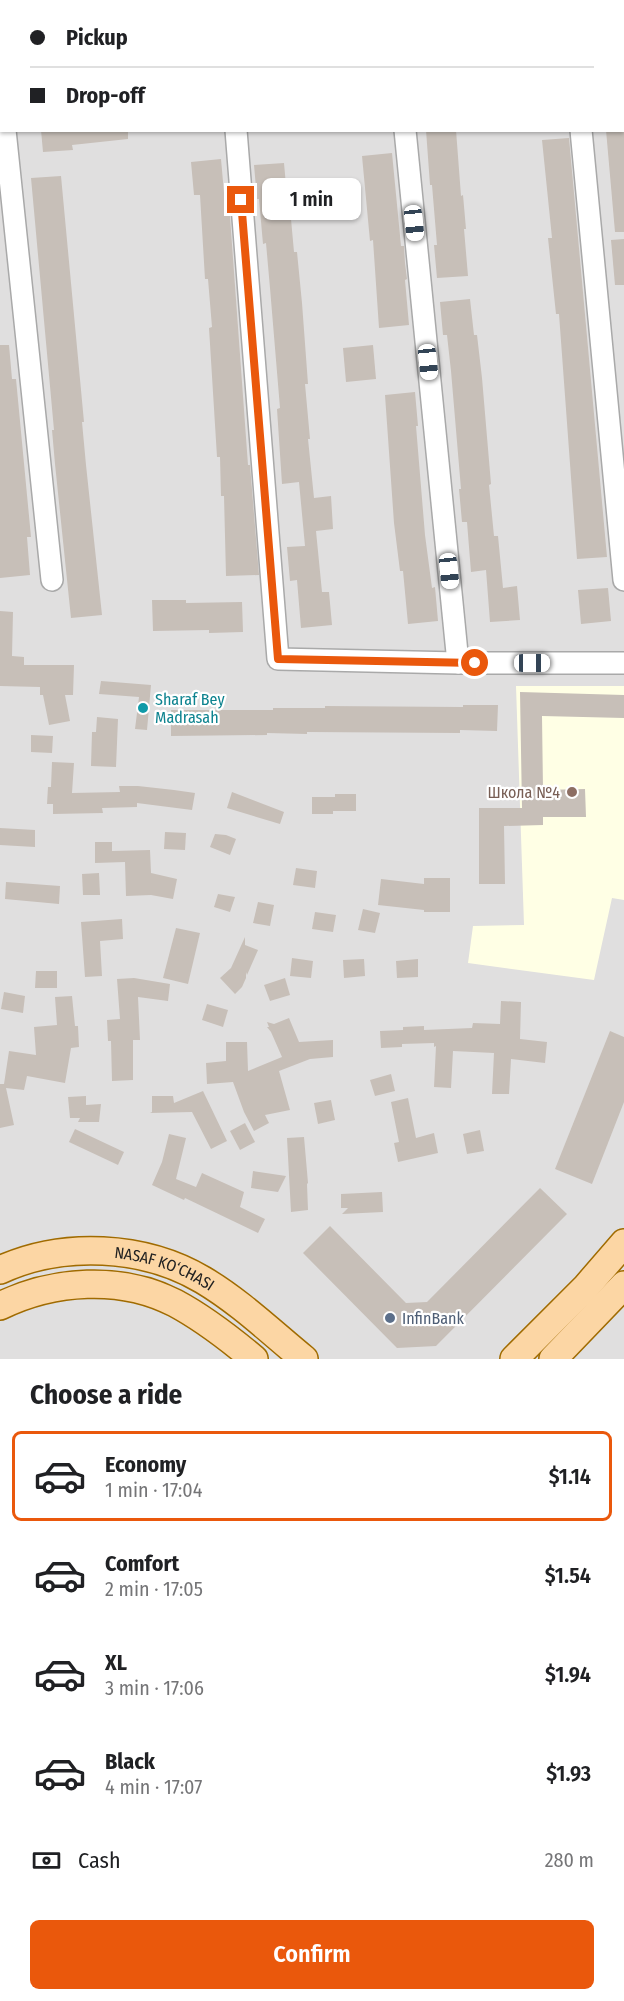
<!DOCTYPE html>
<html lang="en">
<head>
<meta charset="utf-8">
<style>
  body { margin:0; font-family:"Fira Sans Condensed",sans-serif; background:#f2f2f2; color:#202124; height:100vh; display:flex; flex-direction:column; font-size:22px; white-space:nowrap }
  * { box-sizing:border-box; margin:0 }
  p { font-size:20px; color:#757577 }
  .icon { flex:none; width:33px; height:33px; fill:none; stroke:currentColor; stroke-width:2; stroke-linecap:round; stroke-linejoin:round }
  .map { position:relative; height:1359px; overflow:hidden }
  .panel { display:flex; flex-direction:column; background:#fff; flex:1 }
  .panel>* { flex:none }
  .top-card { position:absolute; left:0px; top:0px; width:624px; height:132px; box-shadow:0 2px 4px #0004; display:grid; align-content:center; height:132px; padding:0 30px; background:#fff }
  .end { position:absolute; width:27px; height:27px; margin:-14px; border:8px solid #ea580c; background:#fff; box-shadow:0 0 0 3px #fff }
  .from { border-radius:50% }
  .bubble { position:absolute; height:42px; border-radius:9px; background:#fff; box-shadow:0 2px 4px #0004; font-size:20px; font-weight:600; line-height:42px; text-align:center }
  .car { position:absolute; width:18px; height:36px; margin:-18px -9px; border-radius:8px; box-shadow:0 0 4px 2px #0007; background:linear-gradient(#fff 24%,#345 0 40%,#fff 0 76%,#345 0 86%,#fff 0) }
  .top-card b { display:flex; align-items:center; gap:21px; height:57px; font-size:22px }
  .top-card b+b { border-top:2px solid #e0e0e0 }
  .top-card i { width:15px; height:15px; background:#202124 }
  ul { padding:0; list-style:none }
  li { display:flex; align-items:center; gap:18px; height:90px; margin:0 12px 9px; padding:0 18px; border:3px solid transparent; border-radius:9px }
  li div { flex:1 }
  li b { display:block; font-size:22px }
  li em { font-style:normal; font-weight:600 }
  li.active { border-color:#ea580c }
  li>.icon { width:54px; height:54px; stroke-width:1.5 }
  h2 { padding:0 30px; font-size:27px; line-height:72px }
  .pay { display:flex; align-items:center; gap:15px; height:66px; padding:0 30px; font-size:22px }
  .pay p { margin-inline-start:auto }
  .button { display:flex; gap:12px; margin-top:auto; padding:12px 30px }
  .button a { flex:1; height:69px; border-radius:9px; background:#ea580c; color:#fff; font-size:24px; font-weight:600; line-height:69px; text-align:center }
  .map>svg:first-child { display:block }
  .residential { fill:#e0dfdf; fill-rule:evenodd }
  .education { fill:#ffffe5 }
  .building { fill:#c7bfb8 }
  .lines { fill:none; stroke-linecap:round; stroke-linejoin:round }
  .minor-casing { stroke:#a9a9a9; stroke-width:24 }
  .major-casing { stroke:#a06b00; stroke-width:30 }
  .minor { stroke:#fff; stroke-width:21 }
  .major { stroke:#fcd6a4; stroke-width:27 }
  .route { stroke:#ea580c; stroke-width:8 }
  .culture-dot { fill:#0f9aa8; stroke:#fff; stroke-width:2 }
  .education-dot { fill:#8d6e63; stroke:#fff; stroke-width:2 }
  .service-dot { fill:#5c6f8a; stroke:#fff; stroke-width:2 }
  .labels { text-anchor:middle; stroke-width:4.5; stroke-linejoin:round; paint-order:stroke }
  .culture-label { font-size:16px; fill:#0d838f; stroke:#fff; text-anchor:start }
  .education-label { font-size:16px; fill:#785e54; stroke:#fff; text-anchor:end }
  .street-label { font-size:16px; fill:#222; stroke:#fff }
  .service-label { font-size:16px; fill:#4e5e75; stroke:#fff; text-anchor:start }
</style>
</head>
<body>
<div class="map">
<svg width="624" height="1359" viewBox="0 0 624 1359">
  <rect width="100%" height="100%" fill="#f2efe9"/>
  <path class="residential" d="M0,0H624V1359H0ZM2,2H622V130H2Z"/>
  <polygon class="education" points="516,686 624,686 624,900 612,898 594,980 468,963 473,926 524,925"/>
  <g class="building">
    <polygon points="41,130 128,130 128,139 72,145 73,150 43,152"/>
    <polygon points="426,130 456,130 461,196 463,195 466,229 464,229 468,276 437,278 434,245 437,245 432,185 430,185"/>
    <polygon points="606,130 624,130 624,232 615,232"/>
    <polygon points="569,138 607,557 577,559 559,314 556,314 548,238 552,238 542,140"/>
    <polygon points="392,153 401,246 404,246 405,263 407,279 405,280 409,325 379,328 373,240 370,241 362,156"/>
    <polygon points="221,159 225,204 229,203 248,465 250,465 259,575 226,576 224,496 221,496 220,457 217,457 209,328 212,327 208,279 205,279 200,195 194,195 191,162"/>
    <polygon points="284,163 288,208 290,208 294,252 297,252 302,303 308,384 305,384 310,439 308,439 314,498 331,496 333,529 316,531 322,592 329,592 332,625 301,628 297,580 290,581 287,547 305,546 299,482 282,484 277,409 280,408 270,288 266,243 263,244 259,199 257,199 254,165"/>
    <polygon points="61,176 84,422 82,422 86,465 102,615 71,618 55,464 52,430 54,430 31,178"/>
    <polygon points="624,239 624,285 615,285 611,240"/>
    <polygon points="470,299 474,335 477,335 482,378 491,484 489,485 494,536 498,536 503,588 517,586 520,620 490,622 486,570 471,572 467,522 462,522 459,489 461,489 451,371 447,335 443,335 440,302"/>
    <polygon points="0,345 9,345 12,379 16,379 31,537 27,537 30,575 0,578"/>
    <polygon points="373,345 376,379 346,382 343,348"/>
    <polygon points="415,392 418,426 416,426 425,535 432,588 435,587 438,621 408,624 403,571 400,571 394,523 385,395"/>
    <polygon points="608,588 611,621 581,624 578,590"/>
    <polygon points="152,600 186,600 186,603 242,602 243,632 209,633 209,630 153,631"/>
    <polygon points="0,611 13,612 12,656 24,657 24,665 74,665 73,695 65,695 70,721 49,725 43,695 40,695 40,687 0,686"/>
    <polygon points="101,681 151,685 147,730 135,729 139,697 99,694"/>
    <polygon points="520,692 624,695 624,718 542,716 543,790 585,789 586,817 543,817 543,825 504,826 505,884 479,884 479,808 522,808"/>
    <polygon points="463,705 498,705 497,731 460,730 460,733 307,732 307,734 267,733 267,735 171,736 171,710 273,710 273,708 325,708 325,706 463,707"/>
    <polygon points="97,717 118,719 116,767 91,766 92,732 96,732"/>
    <polygon points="31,735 53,736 52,753 31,752"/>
    <polygon points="52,762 74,763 72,793 120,792 119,786 138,786 174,790 195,793 192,810 137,803 137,807 102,808 103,813 53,814 53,804 47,804 48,787 51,787"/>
    <polygon points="232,792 284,812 280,824 227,808"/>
    <polygon points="335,794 356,794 356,811 333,811 333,814 312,814 312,797 335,797"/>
    <polygon points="0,828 35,830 35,847 0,845"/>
    <polygon points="165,832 186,833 185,850 164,849"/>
    <polygon points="215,834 226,835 236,839 230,855 210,847"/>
    <polygon points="95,842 112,842 112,851 150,850 151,873 177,879 173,899 151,895 126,896 125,862 95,863"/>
    <polygon points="296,868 317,871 315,888 293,885"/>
    <polygon points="99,873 100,895 83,895 82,874"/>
    <polygon points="424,878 450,878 450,912 424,912 424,910 378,905 381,879 424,884"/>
    <polygon points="6,882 60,886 59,904 5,899"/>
    <polygon points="218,894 235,897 230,912 214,907"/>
    <polygon points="258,902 274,905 270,926 253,923"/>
    <polygon points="363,909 380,913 375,933 358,930"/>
    <polygon points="315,912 336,915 333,932 312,929"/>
    <polygon points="122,919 123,939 100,941 102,976 85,977 81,922"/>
    <polygon points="176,928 200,933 188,984 163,978"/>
    <polygon points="245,937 245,945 258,950 247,975 246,972 246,978 242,987 235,994 220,978 231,968"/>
    <polygon points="292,958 313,961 311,978 290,976"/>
    <polygon points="364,959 365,976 344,978 343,960"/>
    <polygon points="418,959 418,977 397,978 396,961"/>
    <polygon points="36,971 57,971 57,988 35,988"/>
    <polygon points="134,978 170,984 168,1001 138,997 140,1040 133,1040 133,1080 112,1081 111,1041 108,1041 107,1020 120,1019 117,979"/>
    <polygon points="285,978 290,995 270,1001 264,985"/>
    <polygon points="4,992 25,996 23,1013 1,1009"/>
    <polygon points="72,996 75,1026 78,1026 79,1047 71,1048 65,1083 27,1076 24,1090 6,1088 14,1125 0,1128 0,1084 4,1084 9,1051 36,1055 34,1027 57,1025 55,997"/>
    <polygon points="501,1001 521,1002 520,1039 547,1042 545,1063 511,1059 509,1094 492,1094 494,1053 453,1051 451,1088 434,1087 436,1046 434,1047 434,1043 402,1044 402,1047 381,1048 380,1031 403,1030 403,1027 424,1026 424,1030 472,1028 473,1023 500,1024"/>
    <polygon points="207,1004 228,1010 223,1027 202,1020"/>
    <polygon points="289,1018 299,1042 333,1040 333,1057 310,1059 279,1071 290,1110 265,1115 269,1123 254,1131 244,1112 233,1082 207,1084 206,1063 226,1061 226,1042 247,1042 248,1071 282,1057 271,1032 267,1027 269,1027 267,1022 274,1024"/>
    <polygon points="610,1031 624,1037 624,1102 592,1184 555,1169"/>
    <polygon points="391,1074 395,1091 375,1096 370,1080"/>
    <polygon points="203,1091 227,1141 211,1149 192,1112 150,1113 152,1112 152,1096 173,1096 174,1103"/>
    <polygon points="86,1096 86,1105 101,1104 99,1122 78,1122 80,1118 70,1118 68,1097"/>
    <polygon points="408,1098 416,1138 434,1133 438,1153 398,1162 394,1143 399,1142 391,1102"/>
    <polygon points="331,1100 335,1120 318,1124 314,1103"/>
    <polygon points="245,1123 255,1142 240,1150 230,1131"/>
    <polygon points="75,1129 124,1152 118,1165 69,1142"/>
    <polygon points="480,1130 484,1151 467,1154 463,1134"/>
    <polygon points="169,1134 186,1138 176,1179 196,1187 202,1173 244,1192 240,1207 265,1219 258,1233 185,1198 184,1200 152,1185 162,1162"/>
    <polygon points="304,1137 308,1183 307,1184 308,1210 291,1212 287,1138"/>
    <polygon points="253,1171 286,1176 278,1192 251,1188"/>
    <polygon points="540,1188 567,1214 436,1346 397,1348 303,1253 330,1226 406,1303 427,1302"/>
    <polygon points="382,1192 383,1212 342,1214 348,1208 341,1208 341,1194"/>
  </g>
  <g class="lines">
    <g class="minor-casing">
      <g id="minor">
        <polyline points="622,34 624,34"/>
        <polyline points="0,94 2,94"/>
        <polyline points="5,130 52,580"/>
        <polyline points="236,130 278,659 458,663 624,663"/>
        <polyline points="405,130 458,663"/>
        <polyline points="581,130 624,580"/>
      </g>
    </g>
    <g class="major-casing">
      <g id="major">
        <path id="s1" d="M0,1270C63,1241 144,1245 203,1280C240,1302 271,1332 304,1359"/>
        <path d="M0,1306C53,1280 121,1275 175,1303C203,1318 229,1338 254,1359"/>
        <polyline points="514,1359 586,1287 624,1243"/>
        <polyline points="553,1359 624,1285"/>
      </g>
    </g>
    <use href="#minor" class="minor"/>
    <use href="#major" class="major"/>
  </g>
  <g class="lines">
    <polyline class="route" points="241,200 278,659 475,663"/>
  </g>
  <circle class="culture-dot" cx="143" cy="708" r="6"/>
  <circle class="education-dot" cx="572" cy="792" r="6"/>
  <circle class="service-dot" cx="390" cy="1318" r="6"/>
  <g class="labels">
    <g class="culture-label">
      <text x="155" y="705">Sharaf Bey<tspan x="155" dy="18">Madrasah</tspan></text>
    </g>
    <g class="education-label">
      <text x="560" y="798">Школа №4</text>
    </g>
    <g class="street-label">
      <text dy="6" stroke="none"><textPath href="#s1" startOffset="170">NASAF KO‘CHASI</textPath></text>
    </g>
    <g class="service-label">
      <text x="402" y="1324">InfinBank</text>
    </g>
  </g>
</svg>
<i class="end from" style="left:475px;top:663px"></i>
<i class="end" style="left:241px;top:200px"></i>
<div class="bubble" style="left:262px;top:178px;width:99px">1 min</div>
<i class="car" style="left:414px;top:223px;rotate:174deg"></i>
<i class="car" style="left:428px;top:362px;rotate:174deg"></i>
<i class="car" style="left:449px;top:571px;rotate:174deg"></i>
<i class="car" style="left:532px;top:663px;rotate:90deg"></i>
<div class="top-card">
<b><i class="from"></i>Pickup</b>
<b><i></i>Drop-off</b>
</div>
</div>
<section class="panel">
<h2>Choose a ride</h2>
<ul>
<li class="active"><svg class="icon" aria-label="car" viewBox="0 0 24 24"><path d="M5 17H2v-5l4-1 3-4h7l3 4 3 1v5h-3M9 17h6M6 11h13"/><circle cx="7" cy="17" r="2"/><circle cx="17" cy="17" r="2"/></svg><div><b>Economy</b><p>1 min · 17:04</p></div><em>$1.14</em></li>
<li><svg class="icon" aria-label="car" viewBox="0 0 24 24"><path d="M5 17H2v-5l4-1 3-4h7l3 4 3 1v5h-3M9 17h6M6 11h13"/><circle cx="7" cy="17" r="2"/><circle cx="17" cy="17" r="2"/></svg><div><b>Comfort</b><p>2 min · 17:05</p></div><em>$1.54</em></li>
<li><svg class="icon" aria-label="car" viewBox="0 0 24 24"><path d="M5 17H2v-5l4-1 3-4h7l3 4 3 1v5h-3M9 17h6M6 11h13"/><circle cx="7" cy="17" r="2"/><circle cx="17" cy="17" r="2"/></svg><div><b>XL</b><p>3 min · 17:06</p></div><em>$1.94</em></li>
<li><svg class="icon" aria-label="car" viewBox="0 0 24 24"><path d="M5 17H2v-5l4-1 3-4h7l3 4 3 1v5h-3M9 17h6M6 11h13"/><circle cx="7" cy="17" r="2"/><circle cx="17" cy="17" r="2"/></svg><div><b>Black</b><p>4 min · 17:07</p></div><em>$1.93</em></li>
</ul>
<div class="pay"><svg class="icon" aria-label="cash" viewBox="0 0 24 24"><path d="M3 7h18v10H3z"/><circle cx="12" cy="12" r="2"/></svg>Cash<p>280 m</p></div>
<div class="button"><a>Confirm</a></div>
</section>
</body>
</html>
